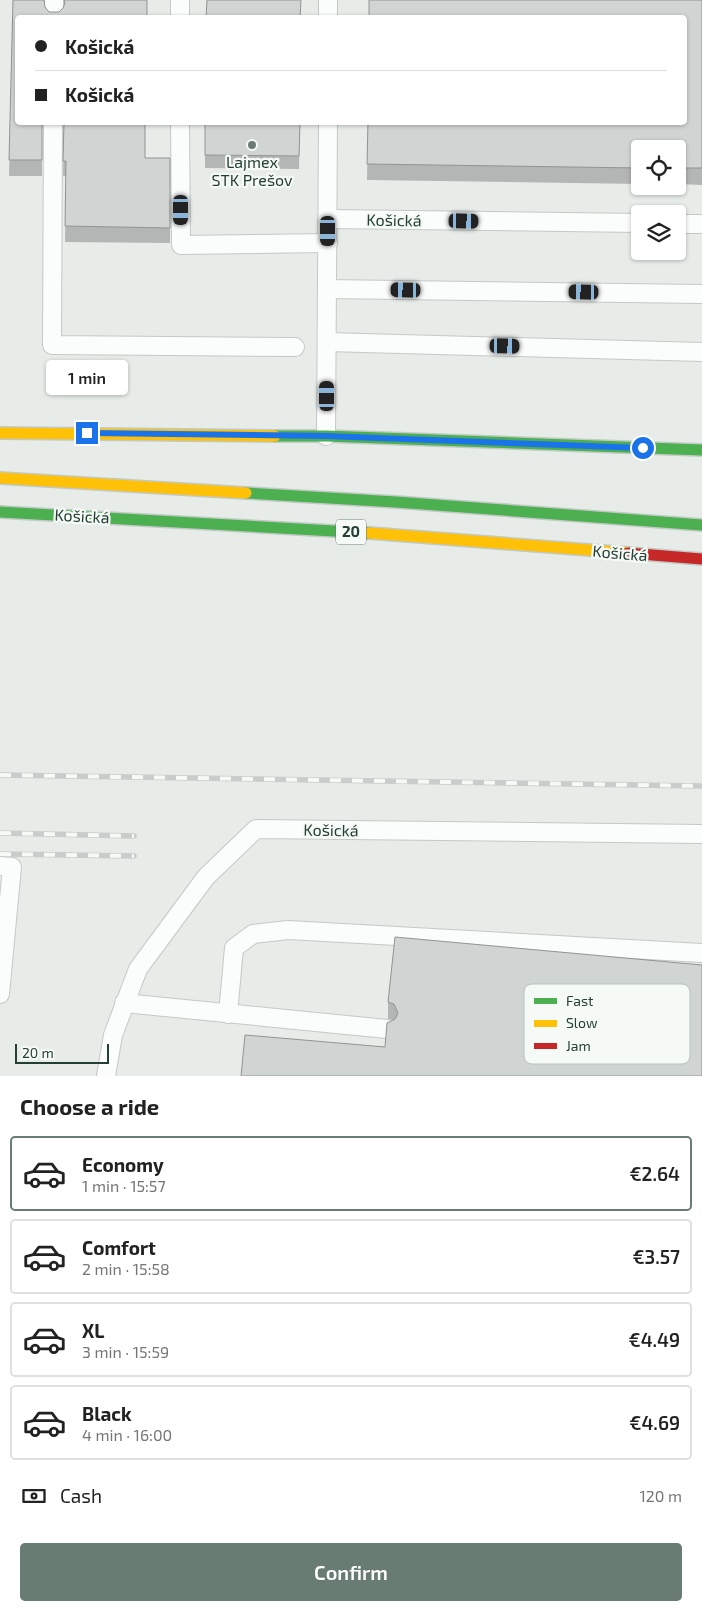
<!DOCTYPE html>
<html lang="en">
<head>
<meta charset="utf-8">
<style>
  body { margin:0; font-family:"Exo 2",sans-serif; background:#f6f6f6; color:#222; height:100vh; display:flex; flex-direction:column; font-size:19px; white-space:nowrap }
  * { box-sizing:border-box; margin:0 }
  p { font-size:16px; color:#767676 }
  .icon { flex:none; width:28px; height:28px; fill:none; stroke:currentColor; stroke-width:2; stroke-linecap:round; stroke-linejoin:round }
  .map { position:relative; height:1076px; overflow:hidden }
  .details { display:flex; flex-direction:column; background:#fff; flex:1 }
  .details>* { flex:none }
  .guide { position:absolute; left:15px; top:15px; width:672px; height:110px; border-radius:5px; box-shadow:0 1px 4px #0004; display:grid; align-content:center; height:110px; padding:0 20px; background:#fff }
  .buttons { position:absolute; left:631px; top:140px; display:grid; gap:10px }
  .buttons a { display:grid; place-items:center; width:55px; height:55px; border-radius:5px; background:#fff; box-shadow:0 1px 4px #0004; font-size:25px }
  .scale { position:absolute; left:15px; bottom:12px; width:94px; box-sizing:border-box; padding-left:5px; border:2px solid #243f33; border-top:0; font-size:14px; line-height:18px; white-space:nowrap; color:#243f33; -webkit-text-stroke:4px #f6faf7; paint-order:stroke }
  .end { position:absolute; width:22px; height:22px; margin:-11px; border:6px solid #1a73e8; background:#fff; box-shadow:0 0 0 2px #fff }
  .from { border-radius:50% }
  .bubble { position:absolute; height:35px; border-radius:5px; background:#fff; box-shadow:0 1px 4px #0004; font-size:16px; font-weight:600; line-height:35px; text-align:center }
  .car { position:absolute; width:15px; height:30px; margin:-15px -8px; border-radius:6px; box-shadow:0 0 4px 1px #0007; background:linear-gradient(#222 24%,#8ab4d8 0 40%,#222 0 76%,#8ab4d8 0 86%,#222 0) }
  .guide b { display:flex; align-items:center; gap:18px; height:48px; font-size:19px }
  .guide b+b { border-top:1px solid #e0e0e0 }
  .guide i { width:12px; height:12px; background:#222 }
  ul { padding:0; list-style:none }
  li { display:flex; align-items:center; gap:15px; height:75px; margin:0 10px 8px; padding:0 10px; border:2px solid #e0e0e0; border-radius:5px }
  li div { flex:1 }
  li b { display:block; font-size:19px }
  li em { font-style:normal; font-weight:600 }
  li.on { border-color:#687c73 }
  li>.icon { width:45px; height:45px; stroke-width:1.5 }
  h2 { padding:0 20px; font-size:22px; line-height:60px }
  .pay { display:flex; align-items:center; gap:12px; height:55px; padding:0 20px; font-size:19px }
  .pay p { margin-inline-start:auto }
  .primary-button { display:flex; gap:10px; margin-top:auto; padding:10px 20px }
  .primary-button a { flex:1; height:58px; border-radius:5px; background:#687c73; color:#fff; font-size:20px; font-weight:600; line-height:58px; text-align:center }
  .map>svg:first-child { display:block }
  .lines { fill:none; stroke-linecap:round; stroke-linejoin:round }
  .lane-casing { stroke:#c4c9c6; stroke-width:20 }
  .fast-casing { stroke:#c2cac6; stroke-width:14 }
  .slow-casing { stroke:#c2cac6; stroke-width:14 }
  .jam-casing { stroke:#c2cac6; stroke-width:14 }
  .lane { stroke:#fbfcfc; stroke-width:18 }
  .fast { stroke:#4caf50; stroke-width:11 }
  .slow { stroke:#ffc107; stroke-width:11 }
  .jam { stroke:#c62828; stroke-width:11 }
  .rail-casing { stroke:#c8ccca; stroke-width:5.5 }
  .rail { stroke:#f6faf7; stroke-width:4; stroke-dasharray:11; stroke-linecap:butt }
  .wall { fill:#b3b6b5 }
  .building { fill:#d0d4d2; stroke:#929493 }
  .route { stroke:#1a73e8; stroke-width:6 }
  .poi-dot { fill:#687c73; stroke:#f6faf7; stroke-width:2 }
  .labels { text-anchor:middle; stroke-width:4.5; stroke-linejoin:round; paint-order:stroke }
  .shield { fill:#f6faf7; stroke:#63776e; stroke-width:1 }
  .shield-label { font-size:15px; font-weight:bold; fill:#243f33 }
  .poi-label { font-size:16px; fill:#243f33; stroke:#f6faf7 }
  .street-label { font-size:16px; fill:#243f33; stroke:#f6faf7 }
  .key { fill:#f6faf7; stroke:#b7c2bc; stroke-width:1 }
  .key-label { font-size:14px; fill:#243f33 }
</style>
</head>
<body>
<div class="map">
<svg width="702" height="1076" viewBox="0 0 702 1076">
  <rect width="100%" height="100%" fill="#e7ece9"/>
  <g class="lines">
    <g class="lane-casing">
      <g id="lane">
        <polyline points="180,0 180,18"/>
        <polyline points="328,0 328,18"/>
        <polyline points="54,18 54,0"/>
        <polyline points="53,122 52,345 295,347"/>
        <polyline points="180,122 181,245 328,243"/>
        <polyline points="328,219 640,223"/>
        <polyline points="678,224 702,224"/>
        <polyline points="327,289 702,294"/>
        <polyline points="327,342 702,352"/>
        <polyline points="326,436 328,122"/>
        <polyline points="0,866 12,867 0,994"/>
        <polyline points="124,1003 387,1029"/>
        <polyline points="228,1014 234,948 253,934 288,930 702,953"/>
        <polyline points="106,1076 113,1035 138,969 206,877 256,829 702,834"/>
      </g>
    </g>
    <g class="fast-casing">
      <g id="fast">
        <polyline points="275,436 326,436 702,450"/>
        <polyline points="246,493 396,502 702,525"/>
        <polyline points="0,512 369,533"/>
      </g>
    </g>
    <g class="slow-casing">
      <g id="slow">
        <polyline points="0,433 275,436"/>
        <polyline points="0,478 246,493"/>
        <polyline points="369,533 628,553"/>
      </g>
    </g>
    <g class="jam-casing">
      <polyline id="jam" points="628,553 702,559"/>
    </g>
    <use href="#lane" class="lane"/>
    <use href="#fast" class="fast"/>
    <use href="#slow" class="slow"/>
    <use href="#jam" class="jam"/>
    <g class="rail-casing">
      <g id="rail">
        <polyline points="0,775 702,786"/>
        <polyline points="0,833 134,836"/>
        <polyline points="0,854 134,856"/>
      </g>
    </g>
    <use href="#rail" class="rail"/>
  </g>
  <g class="wall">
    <polygon points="13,0 44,0 45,7 49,12 59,12 63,8 64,5 64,0 147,0 147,18 18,18 18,122 42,122 42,176 9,176"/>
    <polygon points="702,0 702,185 678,184 678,149 640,149 640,184 367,180 368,122"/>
    <polygon points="64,122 145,158 170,158 170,243 65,242 66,176 63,176"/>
    <polygon points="205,122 300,122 299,169 205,168"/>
    <polygon points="702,965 393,1020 388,1019 388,1002"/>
  </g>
  <g class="building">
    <polygon points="13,0 44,0 45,7 49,12 59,12 63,8 65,3 64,0 147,0 147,18 18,18 18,122 42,122 42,160 9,160"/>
    <polygon points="207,0 301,0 300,18 206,18"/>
    <polygon points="369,0 702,0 702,168 678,168 678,149 640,149 640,168 367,164 368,122 685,122 685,18 369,18"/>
    <polygon points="64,122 145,122 145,158 170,158 170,228 65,226 66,161 63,161"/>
    <polygon points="205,122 300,122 299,156 205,155"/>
    <polygon points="395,937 702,965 702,1076 241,1076 245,1035 385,1047 387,1023 395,1019 398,1013 394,1004 388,1002"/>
  </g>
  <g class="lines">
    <polyline class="route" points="87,433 326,436 643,448"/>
  </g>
  <circle class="poi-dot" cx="252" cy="145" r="5"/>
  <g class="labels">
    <rect class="shield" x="336" y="519.5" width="30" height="25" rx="4"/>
    <g class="shield-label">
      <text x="351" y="537">20</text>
    </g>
    <g class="poi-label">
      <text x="252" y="168">Lajmex<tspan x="252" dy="18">STK Prešov</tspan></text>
    </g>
    <g class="street-label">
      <text transform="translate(394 220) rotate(1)" y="6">Košická</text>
      <text transform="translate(82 516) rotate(3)" y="6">Košická</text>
      <text transform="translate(620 553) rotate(5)" y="6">Košická</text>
      <text transform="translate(331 830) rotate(1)" y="6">Košická</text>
    </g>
  </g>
  <rect x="524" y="984" width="166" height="80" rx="8" class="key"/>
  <rect x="534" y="998" width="23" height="6" fill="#4caf50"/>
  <rect x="534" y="1020" width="23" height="7" fill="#ffc107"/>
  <rect x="534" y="1043" width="23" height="6" fill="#c62828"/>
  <g class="key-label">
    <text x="566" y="1006">Fast</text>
    <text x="566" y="1028">Slow</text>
    <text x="566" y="1051">Jam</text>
  </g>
</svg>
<div class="buttons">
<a><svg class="icon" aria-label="locate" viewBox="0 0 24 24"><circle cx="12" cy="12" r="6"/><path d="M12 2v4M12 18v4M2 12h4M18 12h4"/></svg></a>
<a><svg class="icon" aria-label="layers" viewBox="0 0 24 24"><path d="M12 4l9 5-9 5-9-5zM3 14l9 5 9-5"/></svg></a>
</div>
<div class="scale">20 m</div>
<i class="end from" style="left:643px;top:448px"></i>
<i class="end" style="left:87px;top:433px"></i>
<div class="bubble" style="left:46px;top:360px;width:82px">1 min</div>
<i class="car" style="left:181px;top:210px;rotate:180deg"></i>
<i class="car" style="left:464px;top:221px;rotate:91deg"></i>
<i class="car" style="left:328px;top:231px;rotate:180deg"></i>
<i class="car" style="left:406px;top:290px;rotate:271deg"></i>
<i class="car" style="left:584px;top:292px;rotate:271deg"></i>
<i class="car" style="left:505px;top:346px;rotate:91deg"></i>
<i class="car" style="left:327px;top:396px;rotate:0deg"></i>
<div class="guide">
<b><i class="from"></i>Košická</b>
<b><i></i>Košická</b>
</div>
</div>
<section class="details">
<h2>Choose a ride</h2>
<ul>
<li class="on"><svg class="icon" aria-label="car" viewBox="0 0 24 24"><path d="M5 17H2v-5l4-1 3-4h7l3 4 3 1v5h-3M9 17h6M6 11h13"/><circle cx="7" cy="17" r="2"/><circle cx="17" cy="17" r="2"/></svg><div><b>Economy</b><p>1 min · 15:57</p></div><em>€2.64</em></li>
<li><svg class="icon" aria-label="car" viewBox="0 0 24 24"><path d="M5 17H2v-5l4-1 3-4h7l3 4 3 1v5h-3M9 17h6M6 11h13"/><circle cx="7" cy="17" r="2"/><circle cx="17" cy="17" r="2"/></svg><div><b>Comfort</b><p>2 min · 15:58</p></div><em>€3.57</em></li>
<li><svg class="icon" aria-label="car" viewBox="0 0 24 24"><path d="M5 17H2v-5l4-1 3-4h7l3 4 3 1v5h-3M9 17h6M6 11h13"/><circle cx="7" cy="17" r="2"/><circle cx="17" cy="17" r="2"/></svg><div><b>XL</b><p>3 min · 15:59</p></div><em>€4.49</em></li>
<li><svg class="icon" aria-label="car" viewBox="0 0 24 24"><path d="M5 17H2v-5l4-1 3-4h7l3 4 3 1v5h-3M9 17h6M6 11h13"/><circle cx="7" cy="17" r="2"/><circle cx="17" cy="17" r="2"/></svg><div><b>Black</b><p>4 min · 16:00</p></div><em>€4.69</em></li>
</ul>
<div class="pay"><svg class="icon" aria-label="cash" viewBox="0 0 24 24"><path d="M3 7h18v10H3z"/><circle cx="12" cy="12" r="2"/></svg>Cash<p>120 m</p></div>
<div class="primary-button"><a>Confirm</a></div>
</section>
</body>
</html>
